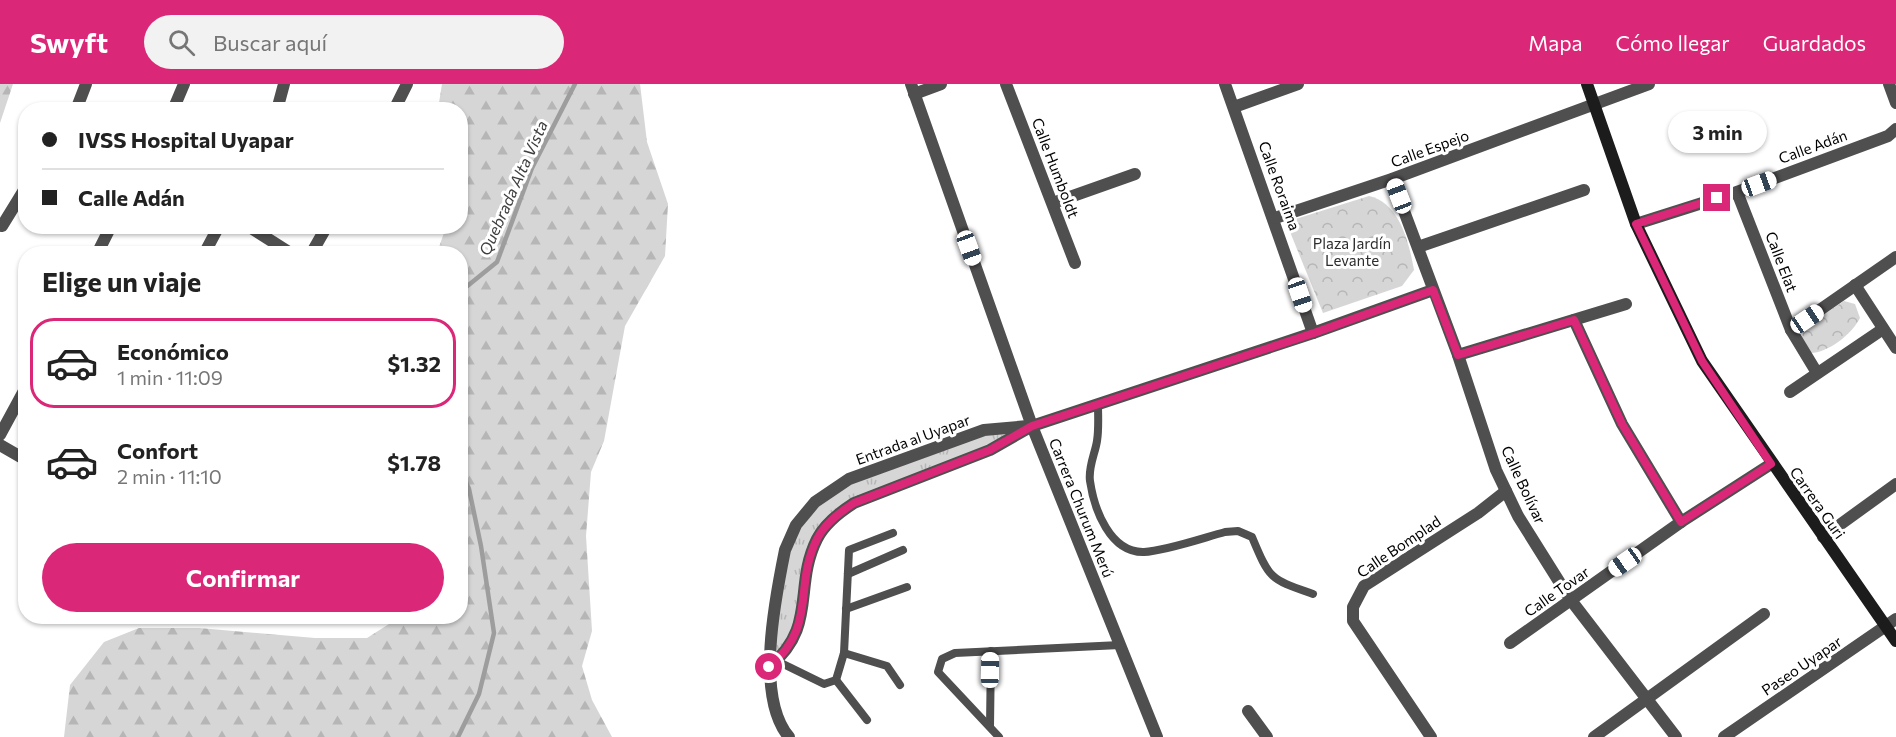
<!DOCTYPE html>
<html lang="es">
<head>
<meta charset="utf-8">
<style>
  body { margin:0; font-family:Commissioner,sans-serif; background:#f2f2f2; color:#222; height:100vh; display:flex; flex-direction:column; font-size:22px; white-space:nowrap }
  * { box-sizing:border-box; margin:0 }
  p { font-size:20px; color:#767676 }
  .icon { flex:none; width:33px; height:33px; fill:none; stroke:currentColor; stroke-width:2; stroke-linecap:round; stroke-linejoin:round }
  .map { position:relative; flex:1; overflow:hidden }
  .details { position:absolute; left:18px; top:162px; width:450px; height:378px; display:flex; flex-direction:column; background:#fff; border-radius:24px; box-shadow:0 2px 4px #0004 }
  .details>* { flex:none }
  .guide { position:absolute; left:18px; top:18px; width:450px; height:132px; border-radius:24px; box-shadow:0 2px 4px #0004; display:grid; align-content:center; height:132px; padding:0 24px; background:#fff }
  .end { position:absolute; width:27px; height:27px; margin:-14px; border:8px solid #db2777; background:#fff; box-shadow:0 0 0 3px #fff }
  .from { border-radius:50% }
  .bubble { position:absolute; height:42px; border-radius:21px; background:#fff; box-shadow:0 2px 4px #0004; font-size:20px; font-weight:700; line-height:42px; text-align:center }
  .car { position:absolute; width:18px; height:36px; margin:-18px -9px; border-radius:8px; box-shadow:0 0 4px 2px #0007; background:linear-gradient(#fff 24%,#345 0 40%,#fff 0 76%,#345 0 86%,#fff 0) }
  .guide b { display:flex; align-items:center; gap:21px; height:57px; font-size:22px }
  .guide b+b { border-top:2px solid #e0e0e0 }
  .guide i { width:15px; height:15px; background:#222 }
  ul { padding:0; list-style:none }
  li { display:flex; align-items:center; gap:18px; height:90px; margin:0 12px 9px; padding:0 12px; border:3px solid transparent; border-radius:24px }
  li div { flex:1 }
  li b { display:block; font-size:22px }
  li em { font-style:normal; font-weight:700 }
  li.on { border-color:#db2777 }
  li>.icon { width:54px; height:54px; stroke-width:1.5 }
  h2 { padding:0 24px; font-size:27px; line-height:72px }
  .cta { display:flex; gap:12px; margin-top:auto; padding:12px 24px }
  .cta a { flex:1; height:69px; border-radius:36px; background:#db2777; color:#fff; font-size:24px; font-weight:700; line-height:69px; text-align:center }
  header { display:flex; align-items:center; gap:36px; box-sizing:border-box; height:84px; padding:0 30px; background:#db2777; color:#fff }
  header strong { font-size:28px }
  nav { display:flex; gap:33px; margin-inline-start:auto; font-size:21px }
  .search { width:420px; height:54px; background:#f2f2f2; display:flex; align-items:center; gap:15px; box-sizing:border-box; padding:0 21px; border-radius:33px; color:#767676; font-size:22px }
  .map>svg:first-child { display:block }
  .grass { fill:url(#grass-tufts) }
  .forest { fill:url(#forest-firs) }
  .park { fill:url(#park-crowns) }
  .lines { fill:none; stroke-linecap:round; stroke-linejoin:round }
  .stream { stroke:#9d9d9d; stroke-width:4.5 }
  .lane { stroke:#4f4f4f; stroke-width:8 }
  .street { stroke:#4f4f4f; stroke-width:12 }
  .secondary { stroke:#1c1c1c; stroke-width:12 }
  .route { stroke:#db2777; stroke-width:8 }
  .labels { text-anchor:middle; stroke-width:6; stroke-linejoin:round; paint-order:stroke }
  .street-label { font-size:15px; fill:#000; stroke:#fff }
  .park-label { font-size:15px; fill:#2d2d2d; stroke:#fff }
  .water-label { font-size:16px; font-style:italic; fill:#3e3e3e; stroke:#fff }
</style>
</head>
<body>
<header>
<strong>Swyft</strong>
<div class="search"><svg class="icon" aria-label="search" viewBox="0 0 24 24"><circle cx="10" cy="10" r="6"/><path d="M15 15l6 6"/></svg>Buscar aquí</div>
<nav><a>Mapa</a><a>Cómo llegar</a><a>Guardados</a></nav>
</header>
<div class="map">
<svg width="1896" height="653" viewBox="0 0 1896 653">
  <defs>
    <pattern id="grass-tufts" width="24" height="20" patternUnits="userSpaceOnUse" patternTransform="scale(1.5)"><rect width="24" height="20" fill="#d6d6d6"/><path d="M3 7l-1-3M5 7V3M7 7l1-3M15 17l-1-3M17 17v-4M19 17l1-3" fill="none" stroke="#b6b6b6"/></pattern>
    <pattern id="forest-firs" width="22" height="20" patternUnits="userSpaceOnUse" patternTransform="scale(1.5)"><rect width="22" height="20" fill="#d6d6d6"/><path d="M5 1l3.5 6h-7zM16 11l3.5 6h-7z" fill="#b6b6b6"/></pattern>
    <pattern id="park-crowns" width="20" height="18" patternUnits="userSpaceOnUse" patternTransform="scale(1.5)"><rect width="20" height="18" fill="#d6d6d6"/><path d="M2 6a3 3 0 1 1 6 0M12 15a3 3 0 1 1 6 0" fill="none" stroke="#b6b6b6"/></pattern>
  </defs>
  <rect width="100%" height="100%" fill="#fff"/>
  <polygon class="grass" points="1032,342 990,366 869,411 818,453 799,543 769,583 785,466 828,408 984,346"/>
  <g class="forest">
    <polygon points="0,0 13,0 0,39"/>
    <polygon points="442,0 640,0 647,58 668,120 665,172 625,242 604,357 591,388 586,452 592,547 582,582 592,616 612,653 64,653 70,601 104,558 139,544 199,544 315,554 367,554 400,533 460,532 460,170 437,169 446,143 460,142 460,26 438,25"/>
  </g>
  <g class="park">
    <path d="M1369,112C1400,119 1409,159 1414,186L1402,202L1323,229L1286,138Z"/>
    <path d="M1844,217L1855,220L1860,234C1852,250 1828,269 1810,269L1801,258L1804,244Z"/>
  </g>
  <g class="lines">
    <g class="stream">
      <polyline points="460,208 497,178 532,84 575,0"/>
      <polyline points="458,653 479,610 494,549 481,462 469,405 460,385"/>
    </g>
    <g class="lane">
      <path d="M1098,320C1098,332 1099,345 1097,357C1095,370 1088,383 1090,397C1094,425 1110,469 1144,468C1165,467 1203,454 1225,448L1238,447L1252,453C1270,496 1270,495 1313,510"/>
      <polyline points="848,490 903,466"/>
      <polyline points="846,525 907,503"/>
      <polyline points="844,569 887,582 900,601"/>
      <polyline points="777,577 824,600 836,596 844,569 849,466 893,449"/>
      <polyline points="836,596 867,636"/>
      <polyline points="990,642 991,567"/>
      <polyline points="999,653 938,588 942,575 955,569 1120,561"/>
    </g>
    <g class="street">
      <polyline points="911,0 1032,342 1157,653"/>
      <polyline points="1006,0 1075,179"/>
      <polyline points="1225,0 1313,249"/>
      <polyline points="1889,0 1896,19"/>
      <polyline points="914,10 941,0"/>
      <polyline points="1234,23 1298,0"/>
      <polyline points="76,26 86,0"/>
      <polyline points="173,26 184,0"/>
      <polyline points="277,26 284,0"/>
      <polyline points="394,26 407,0"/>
      <polyline points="1392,95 1458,271 1496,386 1518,432 1570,515 1676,653"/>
      <polyline points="1737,108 1791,246 1817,289"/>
      <polyline points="1053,119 1135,90"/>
      <polyline points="1275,134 1392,95 1649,0"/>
      <polyline points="1636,140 1737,108 1888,52 1896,45"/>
      <polyline points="2,142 26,103"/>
      <polyline points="248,142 292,170"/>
      <polyline points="1418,163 1584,106"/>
      <polyline points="97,170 111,142"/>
      <polyline points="204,170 219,142"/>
      <polyline points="311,170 327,142"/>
      <polyline points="1855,201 1896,264"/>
      <polyline points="1574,236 1622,340 1681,438"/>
      <polyline points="1791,246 1896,173"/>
      <polyline points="1458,271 1626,220"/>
      <polyline points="1790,308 1883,245"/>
      <polyline points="0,351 26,303"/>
      <polyline points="0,361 26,376"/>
      <polyline points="1823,453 1896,400"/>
      <polyline points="1510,559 1681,438 1771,380"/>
      <path d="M769,583C818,543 793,503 817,455C825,439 840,428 854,419L990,366L1032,342L1313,249L1433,206"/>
      <polyline points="1248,627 1267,653"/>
      <path d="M789,653C755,613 775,515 785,466L796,441L815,418L849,395L984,346L1028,342"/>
      <polyline points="1431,653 1353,537 1353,523 1364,502 1478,429 1506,407"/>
      <polyline points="1594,653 1764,530"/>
      <polyline points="1724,653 1896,535"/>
    </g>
    <polyline class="secondary" points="1587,0 1636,140 1702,277 1896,557"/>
  </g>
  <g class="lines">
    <path class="route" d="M769,583C818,542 793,503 817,455C825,439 840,428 854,419L990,366L1032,342L1314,249L1433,206L1458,271L1574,236L1622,340L1681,438L1771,380L1702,277L1636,140L1717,114"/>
  </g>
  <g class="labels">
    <g class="street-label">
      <text transform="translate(1813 63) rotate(-20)" y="5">Calle Adán</text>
      <text transform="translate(1430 65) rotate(-20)" y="5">Calle Espejo</text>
      <text transform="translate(1055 84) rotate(69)" y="5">Calle Humboldt</text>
      <text transform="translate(1279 102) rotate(70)" y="5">Calle Roraima</text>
      <text transform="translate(1781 178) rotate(69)" y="5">Calle Elat</text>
      <text transform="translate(913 356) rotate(-20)" y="5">Entrada al Uyapar</text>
      <text transform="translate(1523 401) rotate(65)" y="5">Calle Bolívar</text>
      <text transform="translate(1817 419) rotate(55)" y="5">Carrera Guri</text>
      <text transform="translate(1081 424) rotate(68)" y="5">Carrera Churum Merú</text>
      <text transform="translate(1399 463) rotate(-34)" y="5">Calle Bomplad</text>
      <text transform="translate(1557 508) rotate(-35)" y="5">Calle Tovar</text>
      <text transform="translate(1802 582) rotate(-34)" y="5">Paseo Uyapar</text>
    </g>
    <g class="park-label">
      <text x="1352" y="165">Plaza Jardín<tspan x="1352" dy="17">Levante</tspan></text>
    </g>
    <g class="water-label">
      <text transform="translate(513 104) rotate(-66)" y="6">Quebrada Alta Vista</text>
    </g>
  </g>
</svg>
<i class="end from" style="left:769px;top:583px"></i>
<i class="end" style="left:1717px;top:114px"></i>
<div class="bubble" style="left:1668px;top:27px;width:99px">3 min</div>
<i class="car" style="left:1759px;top:100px;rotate:70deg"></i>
<i class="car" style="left:1399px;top:112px;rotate:339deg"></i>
<i class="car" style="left:969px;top:164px;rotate:160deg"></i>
<i class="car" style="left:1300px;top:211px;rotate:161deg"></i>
<i class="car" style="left:1807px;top:235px;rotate:56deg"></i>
<i class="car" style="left:1625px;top:478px;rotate:235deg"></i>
<i class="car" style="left:990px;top:586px;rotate:1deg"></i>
<div class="guide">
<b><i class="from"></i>IVSS Hospital Uyapar</b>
<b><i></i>Calle Adán</b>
</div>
<section class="details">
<h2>Elige un viaje</h2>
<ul>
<li class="on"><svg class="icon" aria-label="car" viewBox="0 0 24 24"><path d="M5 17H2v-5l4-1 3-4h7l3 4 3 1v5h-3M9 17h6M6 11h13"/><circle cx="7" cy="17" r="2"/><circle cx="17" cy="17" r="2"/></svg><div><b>Económico</b><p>1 min · 11:09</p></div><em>$1.32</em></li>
<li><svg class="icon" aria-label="car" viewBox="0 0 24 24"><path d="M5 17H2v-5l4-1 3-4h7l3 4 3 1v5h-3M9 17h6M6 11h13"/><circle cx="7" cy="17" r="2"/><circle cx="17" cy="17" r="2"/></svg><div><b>Confort</b><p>2 min · 11:10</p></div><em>$1.78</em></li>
</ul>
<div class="cta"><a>Confirmar</a></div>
</section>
</div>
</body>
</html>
